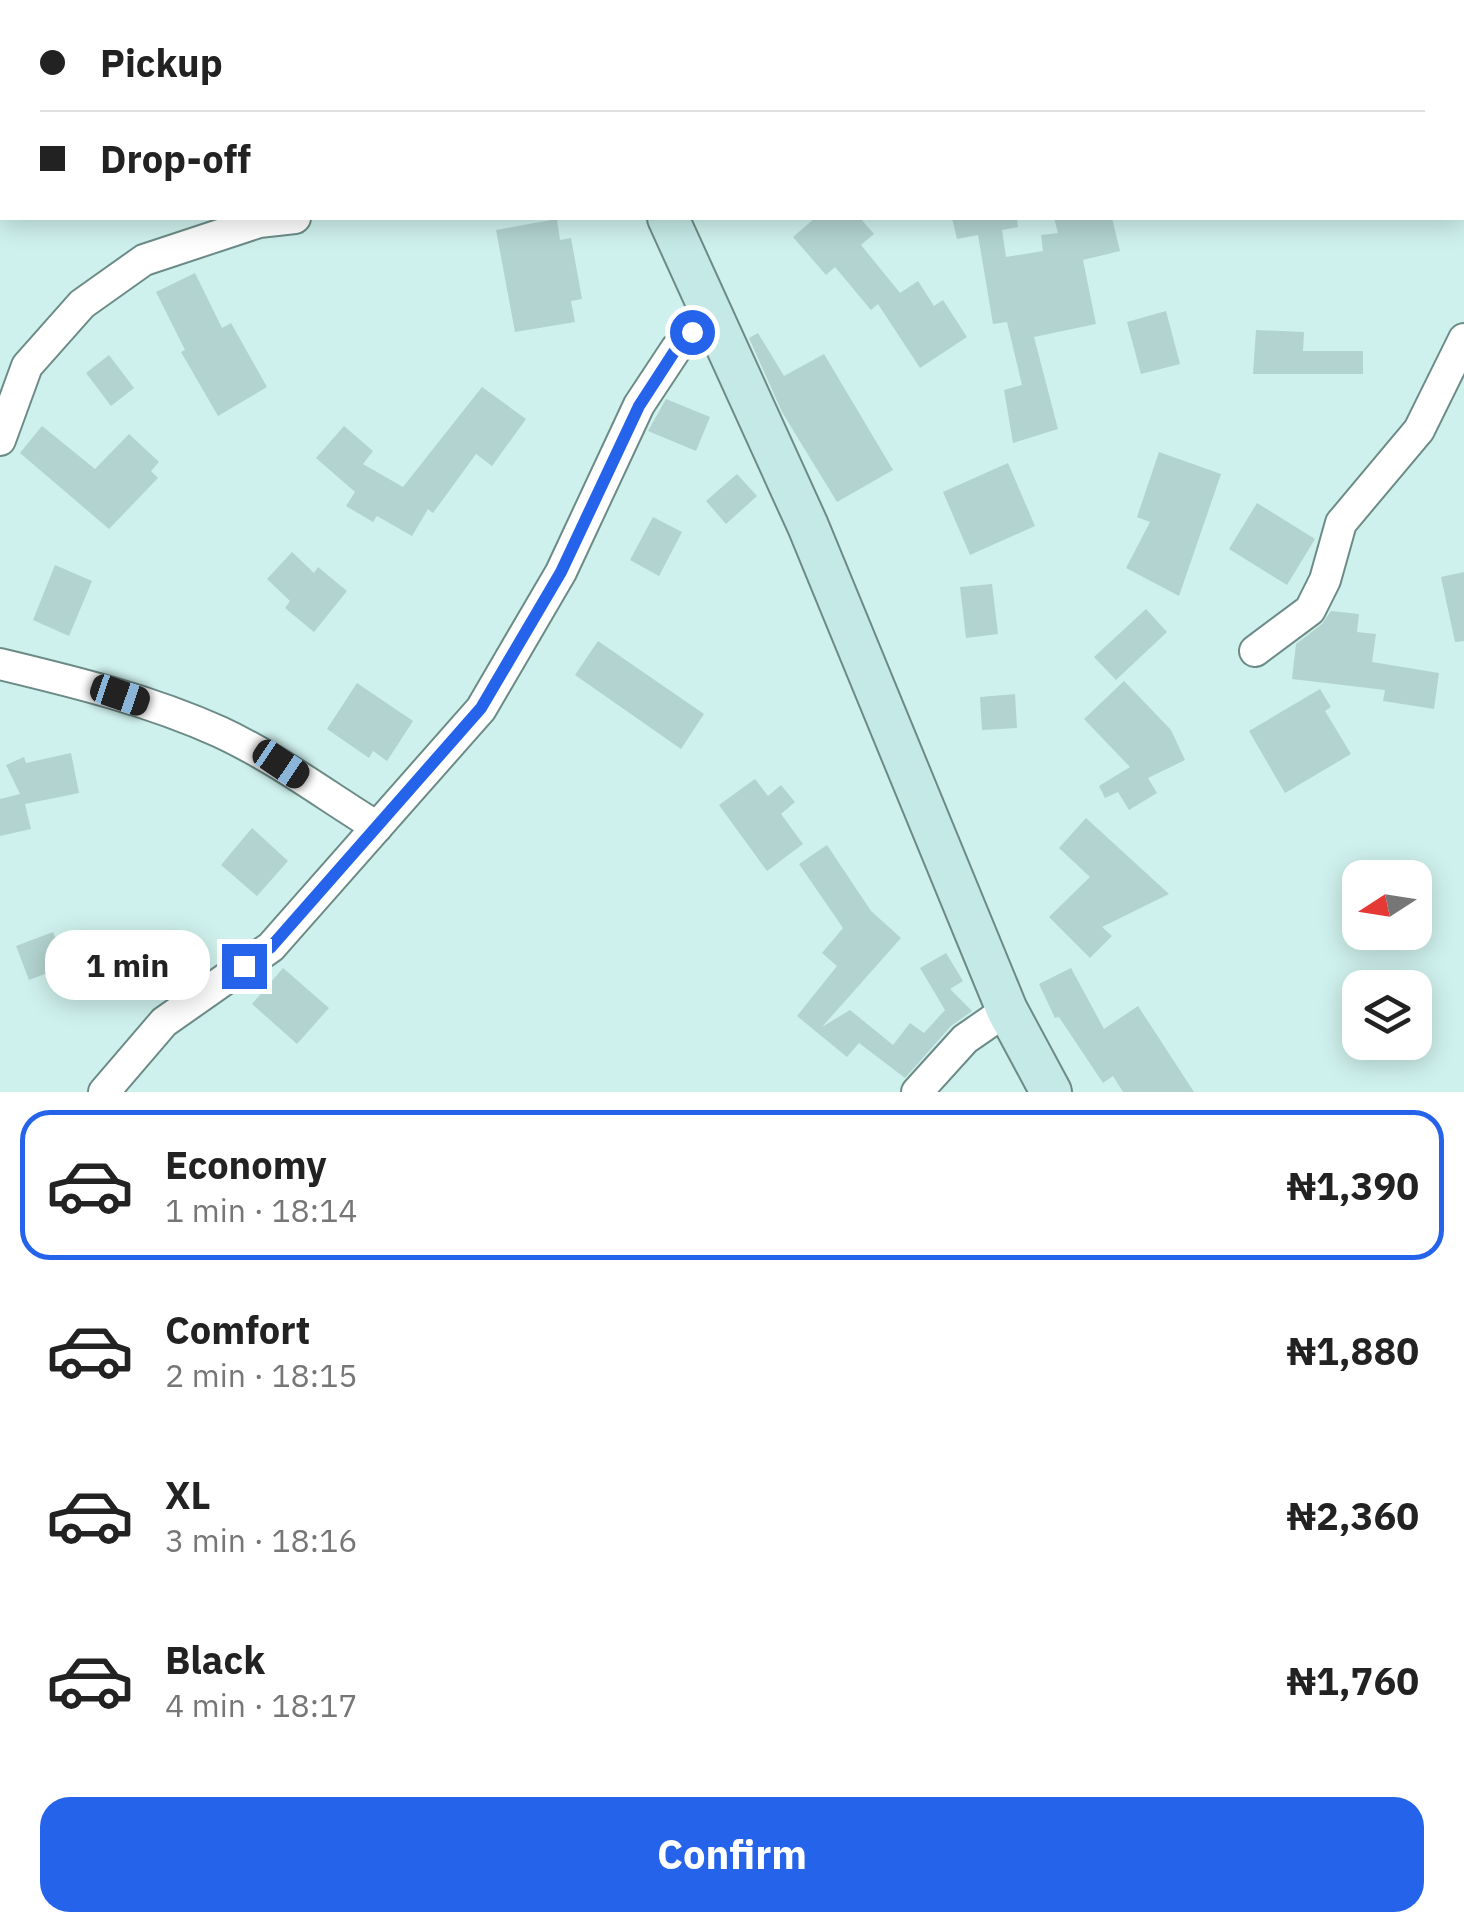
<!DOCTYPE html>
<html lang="en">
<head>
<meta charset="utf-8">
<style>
  body { margin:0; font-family:"IBM Plex Sans",sans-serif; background:#f2f2f2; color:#222; height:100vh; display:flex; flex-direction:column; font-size:38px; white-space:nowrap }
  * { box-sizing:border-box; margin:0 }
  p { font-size:32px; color:#767676 }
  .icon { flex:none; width:55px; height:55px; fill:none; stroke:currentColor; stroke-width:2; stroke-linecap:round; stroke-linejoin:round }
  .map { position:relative; height:1092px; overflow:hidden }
  .drawer { display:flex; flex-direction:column; background:#fff; flex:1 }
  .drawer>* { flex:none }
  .guide { position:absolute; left:0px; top:0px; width:1465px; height:220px; box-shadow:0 5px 25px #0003; display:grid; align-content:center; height:220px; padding:0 40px; background:#fff }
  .needle { width:65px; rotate:258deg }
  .buttons { position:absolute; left:1342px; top:860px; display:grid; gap:20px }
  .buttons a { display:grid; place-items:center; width:90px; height:90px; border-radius:20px; background:#fff; box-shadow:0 5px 25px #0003; font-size:50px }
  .end { position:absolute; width:45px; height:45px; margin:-22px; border:12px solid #2563eb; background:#fff; box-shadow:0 0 0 5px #fff }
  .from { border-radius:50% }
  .bubble { position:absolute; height:70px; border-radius:30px; background:#fff; box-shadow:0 5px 25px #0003; font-size:32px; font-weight:800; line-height:70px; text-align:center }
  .car { position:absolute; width:30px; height:60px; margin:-30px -15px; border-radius:12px; box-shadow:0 0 8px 2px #0007; background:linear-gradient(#222 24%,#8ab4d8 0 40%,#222 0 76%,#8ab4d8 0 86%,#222 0) }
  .guide b { display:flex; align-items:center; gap:35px; height:95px; font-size:38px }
  .guide b+b { border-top:2px solid #e0e0e0 }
  .guide i { width:25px; height:25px; background:#222 }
  ul { padding:18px 0 0; list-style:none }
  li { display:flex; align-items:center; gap:30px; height:150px; margin:0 20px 15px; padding:0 20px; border:5px solid transparent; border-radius:30px }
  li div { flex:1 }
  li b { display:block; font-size:38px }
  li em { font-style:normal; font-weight:800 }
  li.on { border-color:#2563eb }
  li>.icon { width:90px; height:90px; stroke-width:1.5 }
  .button { display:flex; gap:20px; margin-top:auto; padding:20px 40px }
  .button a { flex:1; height:115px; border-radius:30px; background:#2563eb; color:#fff; font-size:40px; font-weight:800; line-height:115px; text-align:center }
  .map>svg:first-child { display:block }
  .building { fill:#b2d3cf }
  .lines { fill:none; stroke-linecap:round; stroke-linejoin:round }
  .minor-casing { stroke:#6c8b87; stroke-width:34 }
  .secondary-casing { stroke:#6c8b87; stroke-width:44 }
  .minor { stroke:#fff; stroke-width:30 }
  .secondary { stroke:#c4e9e6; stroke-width:40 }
  .route { stroke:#2563eb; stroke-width:12 }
</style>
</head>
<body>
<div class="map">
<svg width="1464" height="1092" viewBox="0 0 1464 1092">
  <rect width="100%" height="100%" fill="#cff1ed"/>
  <g class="building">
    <polygon points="815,218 860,218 874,234 861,245 900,293 918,281 934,306 943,300 967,337 920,368 878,304 871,310 835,267 826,275 793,237"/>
    <polygon points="952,218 1017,218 1018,227 1002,230 1006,257 1043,251 1041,235 1058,233 1054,218 1112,218 1120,251 1083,260 1096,324 1034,337 1058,429 1013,443 1004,390 1022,385 1007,322 993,324 978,235 957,239"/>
    <polygon points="557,219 560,240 571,238 582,299 571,301 575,322 515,332 496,230"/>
    <polygon points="195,273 222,328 231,323 267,387 218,416 181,352 185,350 156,292"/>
    <polygon points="1166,311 1180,364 1141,374 1127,322"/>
    <polygon points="1256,330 1304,332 1303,351 1363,351 1363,374 1253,374"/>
    <polygon points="758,333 784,376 824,354 893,470 837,502 782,412 749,338"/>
    <polygon points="109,355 134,388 111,406 86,373"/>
    <polygon points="482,387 526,419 492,466 476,454 433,513 428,509 412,536 377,516 373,522 346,506 355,492 316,458 344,426 373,451 363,464 403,487"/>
    <polygon points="666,399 710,417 696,451 648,431"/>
    <polygon points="42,426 95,469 129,434 159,462 151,471 158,478 109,529 20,453"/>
    <polygon points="1159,452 1221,474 1179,596 1126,568 1150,522 1137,517"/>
    <polygon points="1008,463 1035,526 970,555 943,492"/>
    <polygon points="737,474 757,496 726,524 706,501"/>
    <polygon points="1257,503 1315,539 1287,585 1229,549"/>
    <polygon points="653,517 682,532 659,576 630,560"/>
    <polygon points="292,552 314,573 318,567 347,591 314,632 285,608 290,601 267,579"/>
    <polygon points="55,565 92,581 69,636 33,620"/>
    <polygon points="1464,572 1464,641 1455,642 1441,577"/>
    <polygon points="992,584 998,634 966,638 960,587"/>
    <polygon points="1146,609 1167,632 1116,680 1094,657"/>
    <polygon points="1331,611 1359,614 1357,632 1376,634 1372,662 1439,673 1434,709 1383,701 1385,690 1292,679 1296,644 1322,624"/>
    <polygon points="598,641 704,714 681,749 575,675"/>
    <polygon points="1124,681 1171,730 1185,760 1148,778 1157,793 1129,810 1118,792 1105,798 1099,786 1130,767 1084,719"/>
    <polygon points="357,683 413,721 387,761 373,751 369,758 327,729"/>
    <polygon points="1320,689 1331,707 1325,711 1351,754 1285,793 1249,731"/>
    <polygon points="1015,694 1017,728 982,730 980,697"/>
    <polygon points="71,753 79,793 25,804 31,829 0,836 0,799 20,794 6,765 24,757 26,763"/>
    <polygon points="755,779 768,796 781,785 795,802 781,814 803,844 767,871 719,805"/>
    <polygon points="1086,818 1169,894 1102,927 1112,936 1090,958 1049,917 1090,877 1059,848"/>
    <polygon points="252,828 288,861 257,896 221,865"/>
    <polygon points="827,845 871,911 901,938 822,1027 850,1010 893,1045 910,1023 924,1033 945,1010 920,968 946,953 963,981 950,989 972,1011 951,1026 905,1078 859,1043 847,1057 797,1016 837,966 822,953 843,928 799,864"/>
    <polygon points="53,932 66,966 29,980 16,946"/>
    <polygon points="283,968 329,1008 297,1044 252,1004"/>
    <polygon points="1071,968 1104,1029 1138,1006 1194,1092 1123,1092 1113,1076 1103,1083 1059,1017 1055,1018 1039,984"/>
  </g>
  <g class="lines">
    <g class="minor-casing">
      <g id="minor">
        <polyline points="1458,2 1461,0"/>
        <polyline points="0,440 27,366 82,304 144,260 259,222 295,218"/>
        <polyline points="1255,651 1310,610 1325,580 1341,523 1419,430 1464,339"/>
        <path d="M0,664C75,682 149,700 220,732C276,758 325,795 377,827"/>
        <polyline points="104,1092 164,1022 271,947 481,709 561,572 639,405 676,349 710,316"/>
        <polyline points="917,1092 965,1039 1007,1010"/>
      </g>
    </g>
    <g class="secondary-casing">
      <g id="secondary">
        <polyline points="585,0 586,2"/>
        <polyline points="1377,0 1379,2"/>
        <polyline points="1462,116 1464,118"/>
        <polyline points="668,218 808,526 1007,1010 1051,1092"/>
      </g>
    </g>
    <use href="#minor" class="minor"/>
    <use href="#secondary" class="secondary"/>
  </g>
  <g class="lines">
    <polyline class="route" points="244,966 271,947 481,708 561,572 639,406 676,349 692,332"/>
  </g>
</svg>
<div class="buttons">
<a><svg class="needle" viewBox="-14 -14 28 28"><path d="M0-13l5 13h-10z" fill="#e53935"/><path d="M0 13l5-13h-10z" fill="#767676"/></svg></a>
<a><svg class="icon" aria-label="layers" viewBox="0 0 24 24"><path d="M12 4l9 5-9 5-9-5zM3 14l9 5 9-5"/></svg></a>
</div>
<i class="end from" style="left:692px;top:332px"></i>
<i class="end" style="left:244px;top:966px"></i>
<div class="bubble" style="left:45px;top:930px;width:165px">1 min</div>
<i class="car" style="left:120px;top:695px;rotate:109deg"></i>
<i class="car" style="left:281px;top:764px;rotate:124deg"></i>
<div class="guide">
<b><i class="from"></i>Pickup</b>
<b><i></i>Drop-off</b>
</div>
</div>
<section class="drawer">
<ul>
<li class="on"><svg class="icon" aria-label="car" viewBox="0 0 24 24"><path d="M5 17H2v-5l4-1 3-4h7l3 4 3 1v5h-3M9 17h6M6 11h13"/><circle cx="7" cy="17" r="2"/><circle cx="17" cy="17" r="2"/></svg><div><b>Economy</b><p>1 min · 18:14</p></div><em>₦1,390</em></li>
<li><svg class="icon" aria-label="car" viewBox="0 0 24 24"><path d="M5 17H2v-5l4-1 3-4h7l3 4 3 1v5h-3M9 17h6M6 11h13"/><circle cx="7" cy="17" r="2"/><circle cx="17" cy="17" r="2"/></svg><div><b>Comfort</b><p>2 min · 18:15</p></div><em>₦1,880</em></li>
<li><svg class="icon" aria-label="car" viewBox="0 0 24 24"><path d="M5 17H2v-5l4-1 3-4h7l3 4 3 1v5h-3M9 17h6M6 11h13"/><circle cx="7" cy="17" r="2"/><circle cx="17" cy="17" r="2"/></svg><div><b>XL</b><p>3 min · 18:16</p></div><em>₦2,360</em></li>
<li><svg class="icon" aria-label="car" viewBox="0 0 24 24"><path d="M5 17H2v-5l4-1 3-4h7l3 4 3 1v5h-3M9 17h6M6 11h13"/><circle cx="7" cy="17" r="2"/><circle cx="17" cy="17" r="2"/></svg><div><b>Black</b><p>4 min · 18:17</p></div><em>₦1,760</em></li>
</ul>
<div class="button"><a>Confirm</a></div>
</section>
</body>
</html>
